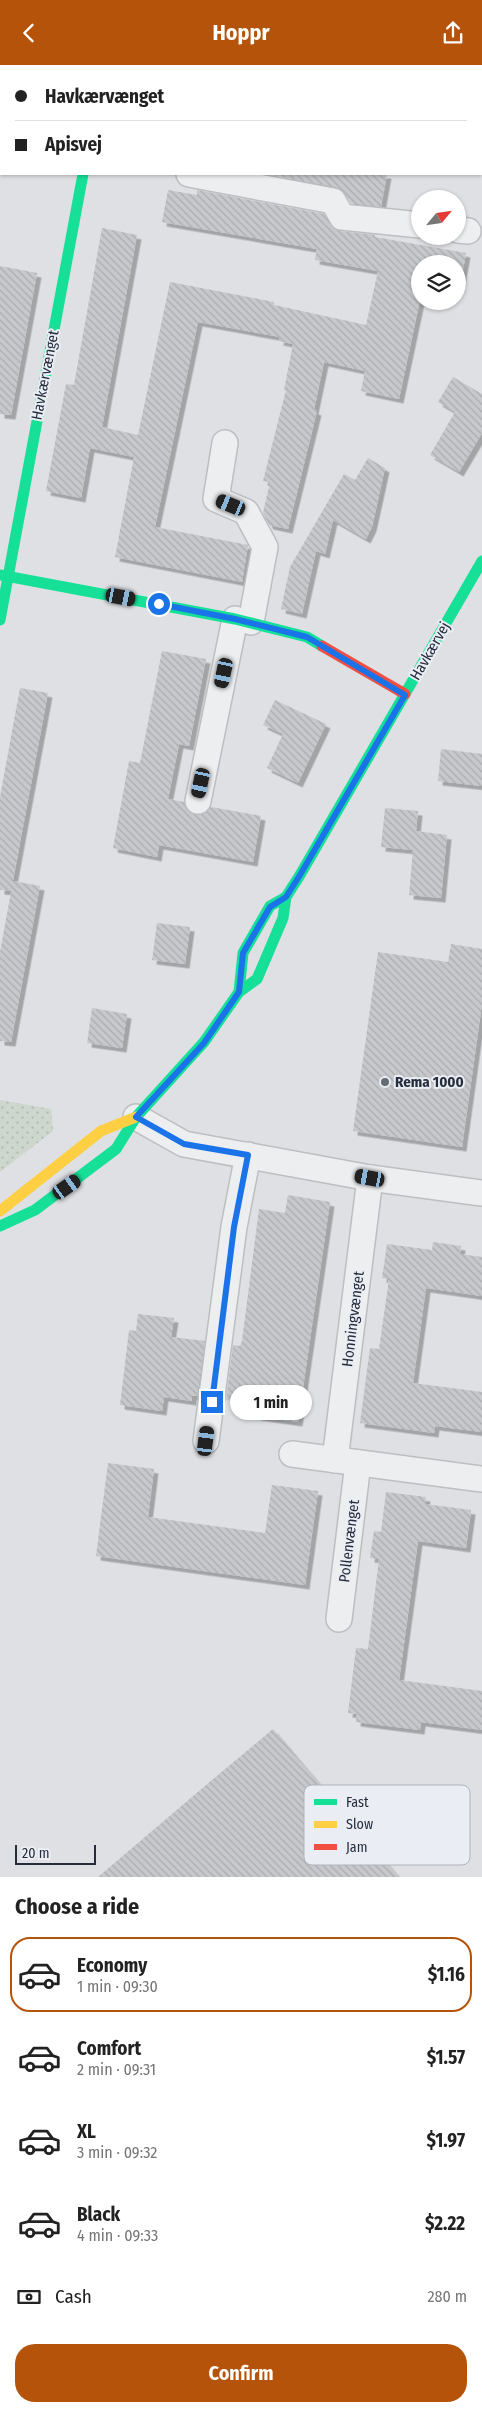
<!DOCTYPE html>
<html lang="en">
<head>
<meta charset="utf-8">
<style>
  body { margin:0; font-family:"Fira Sans Condensed",sans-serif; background:#f6f6f6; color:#222; height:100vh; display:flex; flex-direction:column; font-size:19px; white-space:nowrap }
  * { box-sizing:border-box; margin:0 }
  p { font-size:16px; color:#767676 }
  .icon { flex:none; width:28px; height:28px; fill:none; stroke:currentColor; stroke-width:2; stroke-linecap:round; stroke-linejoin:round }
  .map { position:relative; height:1812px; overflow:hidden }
  .details { display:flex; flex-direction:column; background:#fff; flex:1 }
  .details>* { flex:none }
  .hud { position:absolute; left:0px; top:0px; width:482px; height:110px; box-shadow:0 1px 4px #0004; display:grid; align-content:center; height:110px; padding:0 15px; background:#fff }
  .needle { width:32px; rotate:61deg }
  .tools { position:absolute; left:411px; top:125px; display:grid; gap:10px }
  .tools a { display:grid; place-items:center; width:55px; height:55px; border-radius:50%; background:#fff; box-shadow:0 1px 4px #0004; font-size:25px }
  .scale { position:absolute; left:15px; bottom:12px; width:81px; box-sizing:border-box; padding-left:5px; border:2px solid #252d3c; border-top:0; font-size:14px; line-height:18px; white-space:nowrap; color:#252d3c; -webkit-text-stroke:4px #eaeef4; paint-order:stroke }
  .end { position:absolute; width:22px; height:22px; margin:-11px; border:6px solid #1a73e8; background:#fff; box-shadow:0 0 0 2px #fff }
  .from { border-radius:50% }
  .bubble { position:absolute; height:35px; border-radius:18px; background:#fff; box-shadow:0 1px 4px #0004; font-size:16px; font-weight:700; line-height:35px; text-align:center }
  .car { position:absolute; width:15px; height:30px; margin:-15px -8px; border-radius:6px; box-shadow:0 0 4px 1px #0007; background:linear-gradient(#222 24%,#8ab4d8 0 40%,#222 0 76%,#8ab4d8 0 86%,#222 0) }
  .hud b { display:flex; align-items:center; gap:18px; height:48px; font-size:19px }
  .hud b+b { border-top:1px solid #e0e0e0 }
  .hud i { width:12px; height:12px; background:#222 }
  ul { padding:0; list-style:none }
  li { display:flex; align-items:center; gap:15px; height:75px; margin:0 10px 8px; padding:0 5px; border:2px solid transparent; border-radius:20px }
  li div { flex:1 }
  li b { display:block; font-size:19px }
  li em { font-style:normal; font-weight:700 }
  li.selected { border-color:#b45309 }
  li>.icon { width:45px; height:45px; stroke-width:1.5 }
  h2 { padding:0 15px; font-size:22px; line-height:60px }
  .pay { display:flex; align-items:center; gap:12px; height:55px; padding:0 15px; font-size:19px }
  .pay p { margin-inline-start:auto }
  .cta { display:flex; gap:10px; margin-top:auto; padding:10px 15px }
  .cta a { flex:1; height:58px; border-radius:20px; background:#b45309; color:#fff; font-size:20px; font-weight:700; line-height:58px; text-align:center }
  header { display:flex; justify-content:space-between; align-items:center; height:65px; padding:0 15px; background:#b45309; color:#fff; font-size:22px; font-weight:700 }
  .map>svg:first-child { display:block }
  .grass { fill:url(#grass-dots) }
  .building { fill:url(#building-back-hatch); filter:url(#shadow) }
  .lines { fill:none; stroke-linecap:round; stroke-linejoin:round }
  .street-casing { stroke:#bcbec1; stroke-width:28 }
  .street { stroke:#edeef0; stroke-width:25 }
  .fast { stroke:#16e098; stroke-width:11 }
  .slow { stroke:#ffcf43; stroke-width:11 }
  .jam { stroke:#f24e42; stroke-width:11 }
  .route { stroke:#1a73e8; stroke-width:6 }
  .poi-dot { fill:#666c76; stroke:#eaeef4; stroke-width:2 }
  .labels { text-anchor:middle; stroke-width:4; stroke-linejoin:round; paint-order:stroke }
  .street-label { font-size:15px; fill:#252d3c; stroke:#eaeef4 }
  .poi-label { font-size:15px; font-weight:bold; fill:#252d3c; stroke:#eaeef4; text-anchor:start }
  .key { fill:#eaeef4; stroke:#afb4bd; stroke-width:1 }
  .key-label { font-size:14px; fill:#252d3c }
</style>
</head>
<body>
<header><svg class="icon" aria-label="back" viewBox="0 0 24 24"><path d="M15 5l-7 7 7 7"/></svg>Hoppr<svg class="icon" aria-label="share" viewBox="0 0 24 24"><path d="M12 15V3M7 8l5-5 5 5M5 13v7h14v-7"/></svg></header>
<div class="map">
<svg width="482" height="1812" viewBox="0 0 482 1812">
  <defs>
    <pattern id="grass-dots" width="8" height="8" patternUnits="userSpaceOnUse" patternTransform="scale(1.25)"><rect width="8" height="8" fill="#ced7ce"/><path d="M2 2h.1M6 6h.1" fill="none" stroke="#b1b9b2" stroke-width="1.8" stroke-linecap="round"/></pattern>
    <pattern id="building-back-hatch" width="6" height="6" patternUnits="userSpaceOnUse" patternTransform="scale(1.25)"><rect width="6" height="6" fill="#c6c8cb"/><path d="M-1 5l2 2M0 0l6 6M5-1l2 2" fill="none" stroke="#aaacaf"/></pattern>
    <filter id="shadow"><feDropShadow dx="4.5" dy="4.5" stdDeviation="0" flood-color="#0004"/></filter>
  </defs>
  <rect width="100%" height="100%" fill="#dee0e3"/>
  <polygon class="grass" points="0,1035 51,1044 53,1066 0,1107"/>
  <g class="building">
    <polygon points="266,109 387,109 381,142 351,138 342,125 336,122"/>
    <polygon points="168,125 197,130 197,125 324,149 334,164 340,166 375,170 375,172 466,188 460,221 458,221 458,199 420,199 420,235 399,334 361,326 365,306 324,297 314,345 317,346 288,464 269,460 263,448 270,417 263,416 286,325 284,325 293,279 279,276 280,272 198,257 155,462 248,480 242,517 115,492 134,392 90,383 81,433 46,426 66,319 74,320 102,163 137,170 102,362 138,370 170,217 274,237 274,240 366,260 378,206 315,195 317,184 162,157"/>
    <polygon points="0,201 37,208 11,350 0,349"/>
    <polygon points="453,312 482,329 482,368 459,407 430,390 455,347 438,337"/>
    <polygon points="368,393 385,403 372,462 366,474 333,455 325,489 316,486 302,549 281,544 290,502 344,409 355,415"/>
    <polygon points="162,586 206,594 189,681 179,679 168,734 184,737 188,746 196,750 203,749 211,742 261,751 253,797 159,780 157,792 113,783 129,696 140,698"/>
    <polygon points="20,623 48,628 11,826 0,825 0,732"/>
    <polygon points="275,635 326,659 298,718 267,703 283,669 263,660"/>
    <polygon points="441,684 482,689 482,721 438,716"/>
    <polygon points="385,743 418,746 416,766 447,770 441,833 409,830 413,785 381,782"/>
    <polygon points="13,816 40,821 11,977 0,976 0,887"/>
    <polygon points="157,858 190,862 185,899 152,895"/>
    <polygon points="451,879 482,884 482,939 462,1082 353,1066 378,887 448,897"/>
    <polygon points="92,943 127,949 122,983 87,978"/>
    <polygon points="288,1130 330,1137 298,1357 256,1351 258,1340 226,1335 233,1280 240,1281 242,1276 259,1144 285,1148"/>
    <polygon points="433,1177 461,1181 460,1189 482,1192 482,1231 426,1223 413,1318 482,1327 482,1367 435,1361 434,1368 360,1358 370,1283 379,1284 389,1214 382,1213 387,1179 432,1185"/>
    <polygon points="138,1249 174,1253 171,1272 205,1276 197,1331 192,1331 192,1336 164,1332 162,1346 120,1340 129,1265 136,1266"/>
    <polygon points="108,1398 154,1404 148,1452 265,1468 272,1420 318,1426 305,1520 96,1491"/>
    <polygon points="386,1427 426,1432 425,1439 471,1445 466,1483 418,1476 399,1615 482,1626 482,1665 421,1657 420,1665 356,1657 357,1649 348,1648 356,1583 368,1584 379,1494 370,1493 374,1466 381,1467"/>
    <polygon points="273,1664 399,1812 98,1812 206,1720"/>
  </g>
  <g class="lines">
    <g class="street-casing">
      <g id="street">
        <polyline points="189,109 333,136 342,152 420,160"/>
        <polyline points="458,165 468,166"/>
        <polyline points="225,378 216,434 246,447 265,482 251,557"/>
        <polyline points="198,736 235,554"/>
        <polyline points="136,1052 184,1079 370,1113 482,1128"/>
        <polyline points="206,1376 234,1162 248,1090"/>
        <polyline points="292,1389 482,1414"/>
        <polyline points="335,1395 370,1113"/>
        <polyline points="339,1554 358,1398"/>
      </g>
    </g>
    <use href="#street" class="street"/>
    <g class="fast">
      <polyline points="0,510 235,554 307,572 322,581"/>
      <polyline points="0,555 83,109"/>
      <polyline points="239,927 243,888 270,841 286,832 300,810 482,496"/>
      <polyline points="0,1161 35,1145 116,1084 136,1052 204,977 239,927 257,914 283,853 286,832"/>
    </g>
    <polyline class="slow" points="0,1146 101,1066 136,1052"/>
    <polyline class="jam" points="322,581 405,629"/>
  </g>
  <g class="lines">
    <polyline class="route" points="159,539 235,554 307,572 405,630 300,810 286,832 270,842 243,888 239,927 204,978 136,1052 184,1079 248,1090 234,1162 212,1337"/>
  </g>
  <circle class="poi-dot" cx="385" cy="1017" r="5"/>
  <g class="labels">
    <g class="street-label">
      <text transform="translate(45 310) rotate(-79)" y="5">Havkærvænget</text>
      <text transform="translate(430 586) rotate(-60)" y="5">Havkærvej</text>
      <text transform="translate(353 1254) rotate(-83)" y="5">Honningvænget</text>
      <text transform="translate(349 1476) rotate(-83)" y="5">Pollenvænget</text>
    </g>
    <g class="poi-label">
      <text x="395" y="1022">Rema 1000</text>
    </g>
  </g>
  <rect x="304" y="1720" width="166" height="80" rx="8" class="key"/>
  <rect x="314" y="1734" width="23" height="6" fill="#16e098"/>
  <rect x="314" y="1756" width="23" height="7" fill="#ffcf43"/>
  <rect x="314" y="1779" width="23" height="6" fill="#f24e42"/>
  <g class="key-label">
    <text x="346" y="1742">Fast</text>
    <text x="346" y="1764">Slow</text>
    <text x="346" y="1787">Jam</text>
  </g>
</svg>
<div class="tools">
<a><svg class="needle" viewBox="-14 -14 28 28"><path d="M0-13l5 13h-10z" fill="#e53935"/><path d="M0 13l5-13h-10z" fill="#767676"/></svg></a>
<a><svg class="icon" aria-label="layers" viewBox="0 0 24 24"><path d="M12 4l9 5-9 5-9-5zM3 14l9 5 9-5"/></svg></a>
</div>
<div class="scale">20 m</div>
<i class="end from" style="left:159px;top:539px"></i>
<i class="end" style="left:212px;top:1337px"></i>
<div class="bubble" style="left:230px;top:1320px;width:82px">1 min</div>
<i class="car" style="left:231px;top:440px;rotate:292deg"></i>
<i class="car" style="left:121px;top:532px;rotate:101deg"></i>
<i class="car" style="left:224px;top:608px;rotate:192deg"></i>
<i class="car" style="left:201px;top:718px;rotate:192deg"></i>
<i class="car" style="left:370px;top:1113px;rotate:280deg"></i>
<i class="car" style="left:67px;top:1122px;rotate:55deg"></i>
<i class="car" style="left:206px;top:1376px;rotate:7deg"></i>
<div class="hud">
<b><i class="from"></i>Havkærvænget</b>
<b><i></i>Apisvej</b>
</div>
</div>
<section class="details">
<h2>Choose a ride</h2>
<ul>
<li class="selected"><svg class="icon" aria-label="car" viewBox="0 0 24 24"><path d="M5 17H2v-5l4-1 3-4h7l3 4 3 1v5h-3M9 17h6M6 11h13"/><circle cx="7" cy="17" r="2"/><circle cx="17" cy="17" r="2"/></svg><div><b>Economy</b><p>1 min · 09:30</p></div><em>$1.16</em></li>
<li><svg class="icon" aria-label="car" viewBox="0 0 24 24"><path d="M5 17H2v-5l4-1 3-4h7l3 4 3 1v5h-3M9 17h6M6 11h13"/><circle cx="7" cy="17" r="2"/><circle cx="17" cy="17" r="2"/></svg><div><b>Comfort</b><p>2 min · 09:31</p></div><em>$1.57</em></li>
<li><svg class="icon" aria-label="car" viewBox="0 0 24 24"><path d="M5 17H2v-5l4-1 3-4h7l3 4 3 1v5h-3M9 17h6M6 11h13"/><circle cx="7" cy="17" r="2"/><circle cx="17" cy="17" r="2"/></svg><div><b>XL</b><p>3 min · 09:32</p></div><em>$1.97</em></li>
<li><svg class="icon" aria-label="car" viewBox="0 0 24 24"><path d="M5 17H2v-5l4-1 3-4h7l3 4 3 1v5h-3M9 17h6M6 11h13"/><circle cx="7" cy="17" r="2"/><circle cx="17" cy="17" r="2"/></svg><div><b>Black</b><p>4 min · 09:33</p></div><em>$2.22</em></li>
</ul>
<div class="pay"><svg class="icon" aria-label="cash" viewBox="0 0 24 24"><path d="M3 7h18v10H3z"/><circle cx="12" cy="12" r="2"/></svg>Cash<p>280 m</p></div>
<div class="cta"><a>Confirm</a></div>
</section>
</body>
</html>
